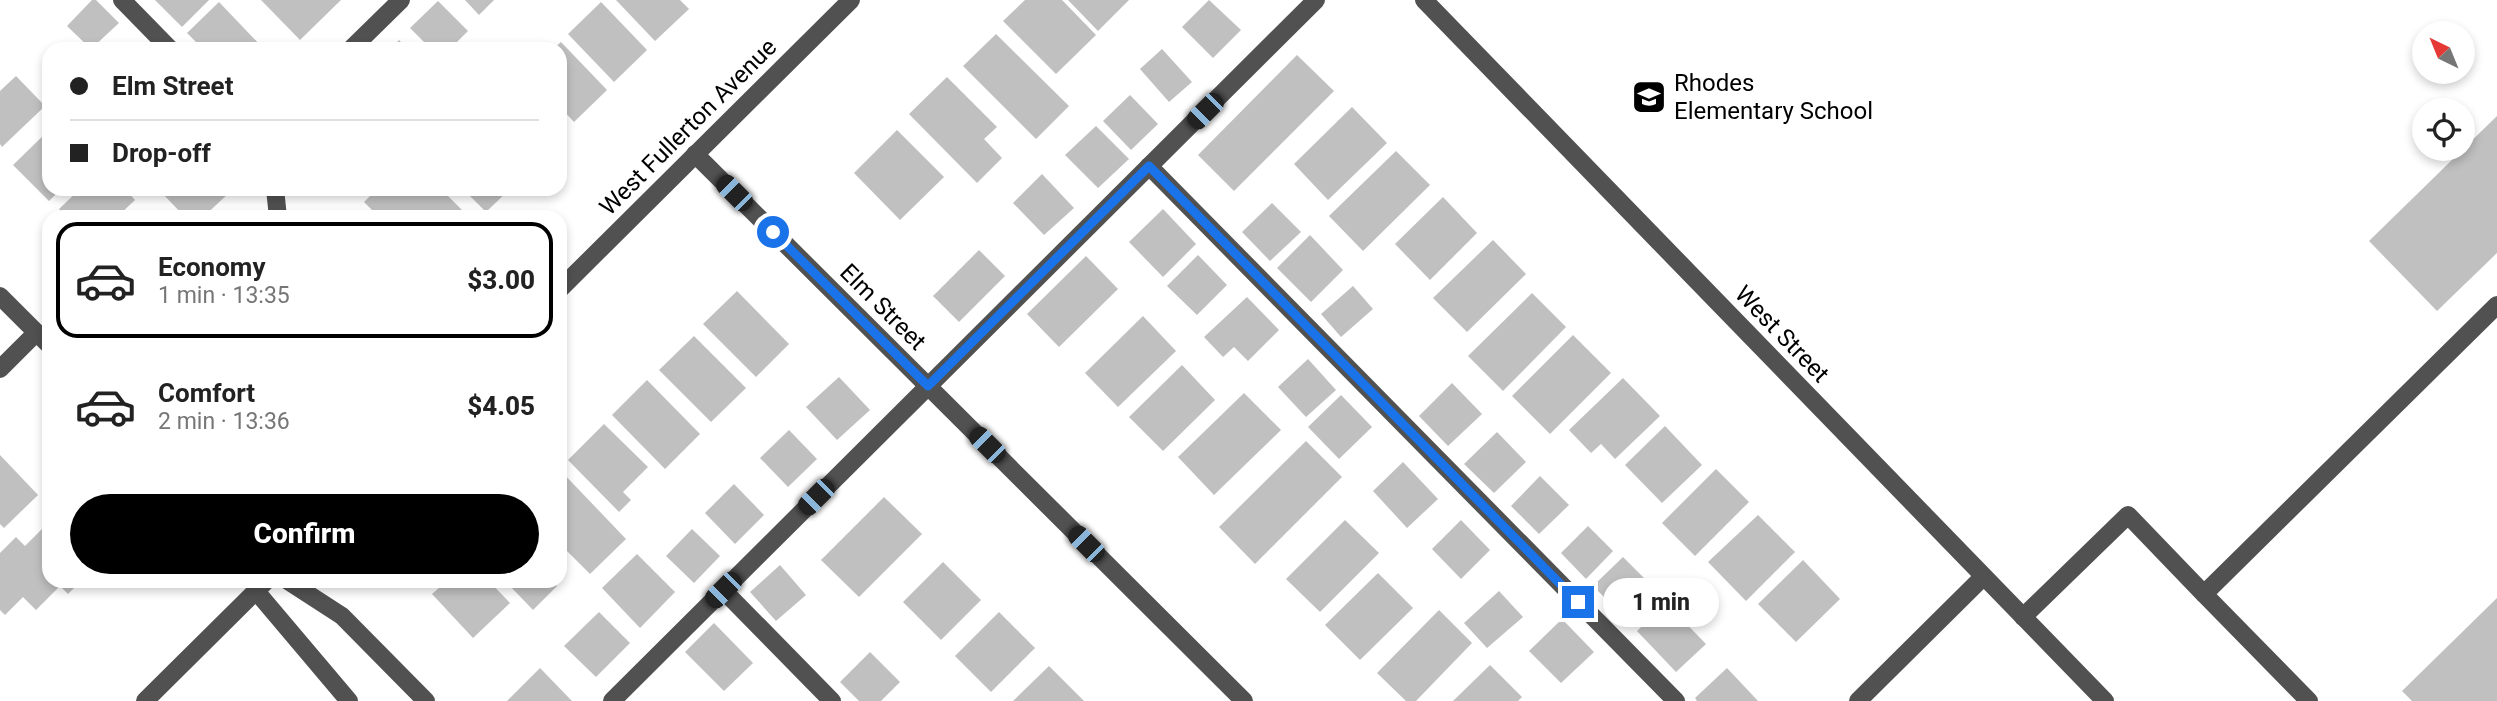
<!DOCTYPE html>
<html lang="en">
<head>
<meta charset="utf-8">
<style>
  body { margin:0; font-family:Roboto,sans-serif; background:#f2f2f2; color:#222; height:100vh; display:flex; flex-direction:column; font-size:26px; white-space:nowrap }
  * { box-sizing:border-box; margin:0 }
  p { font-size:23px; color:#767676 }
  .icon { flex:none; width:38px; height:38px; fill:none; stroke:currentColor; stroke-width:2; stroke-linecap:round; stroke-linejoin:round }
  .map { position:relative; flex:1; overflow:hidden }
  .side { position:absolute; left:42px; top:210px; width:525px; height:378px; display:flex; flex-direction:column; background:#fff; border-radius:21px; box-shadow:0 4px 10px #0003 }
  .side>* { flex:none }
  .banner { position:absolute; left:42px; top:42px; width:525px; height:154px; border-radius:21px; box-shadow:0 4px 10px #0003; display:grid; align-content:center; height:154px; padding:0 28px; background:#fff }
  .needle { width:46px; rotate:317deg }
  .tools { position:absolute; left:2412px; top:21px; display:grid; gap:14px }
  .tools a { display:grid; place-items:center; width:63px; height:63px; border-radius:50%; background:#fff; box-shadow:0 4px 10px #0003; font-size:35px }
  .end { position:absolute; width:32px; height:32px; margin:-16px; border:9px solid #1a73e8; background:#fff; box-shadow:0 0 0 4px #fff }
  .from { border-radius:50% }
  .bubble { position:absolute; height:49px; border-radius:24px; background:#fff; box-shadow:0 4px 10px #0003; font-size:23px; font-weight:800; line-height:49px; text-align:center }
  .car { position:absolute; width:21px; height:42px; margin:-21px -10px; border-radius:9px; box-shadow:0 0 5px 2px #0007; background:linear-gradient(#222 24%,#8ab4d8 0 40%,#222 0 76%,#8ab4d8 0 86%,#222 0) }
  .banner b { display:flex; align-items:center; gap:24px; height:66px; font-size:26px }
  .banner b+b { border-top:2px solid #e0e0e0 }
  .banner i { width:18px; height:18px; background:#222 }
  ul { padding:12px 0 0; list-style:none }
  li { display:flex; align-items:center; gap:21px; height:116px; margin:0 14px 10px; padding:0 14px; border:4px solid transparent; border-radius:21px }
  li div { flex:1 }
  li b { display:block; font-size:26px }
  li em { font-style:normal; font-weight:800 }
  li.active { border-color:#000 }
  li>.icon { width:63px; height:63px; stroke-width:1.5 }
  .button { display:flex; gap:14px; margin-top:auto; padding:14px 28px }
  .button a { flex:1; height:80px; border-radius:42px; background:#000; color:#fff; font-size:28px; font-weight:800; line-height:80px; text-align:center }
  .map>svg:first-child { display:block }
  .building { fill:#c0c0c0 }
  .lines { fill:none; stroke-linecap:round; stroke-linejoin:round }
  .minor { stroke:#515151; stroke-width:18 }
  .route { stroke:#1a73e8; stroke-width:9 }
  .labels { text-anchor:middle; stroke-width:7; stroke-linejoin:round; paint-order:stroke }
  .poi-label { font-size:24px; fill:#000; stroke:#fff; text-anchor:start }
  .street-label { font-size:24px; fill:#000; stroke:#fff }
</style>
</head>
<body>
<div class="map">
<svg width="2497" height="701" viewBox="0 0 2497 701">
  <rect width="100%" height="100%" fill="#fff"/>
  <g class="building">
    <polygon points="92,0 96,0 119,23 91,49 67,26"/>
    <polygon points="155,0 209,0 182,27"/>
    <polygon points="261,0 341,0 300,40"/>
    <polygon points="465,0 494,0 479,15"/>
    <polygon points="616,0 680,0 689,9 655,41"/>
    <polygon points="1025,0 1062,0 1096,35 1056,74 1003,21"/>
    <polygon points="1068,0 1129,0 1098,31"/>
    <polygon points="1209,0 1241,30 1213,58 1182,27"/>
    <polygon points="438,1 468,31 450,49 431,49 410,28"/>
    <polygon points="219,2 264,49 203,49 187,33"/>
    <polygon points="601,2 647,50 614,82 568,34"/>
    <polygon points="996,34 1069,106 1036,139 963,66"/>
    <polygon points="399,40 408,49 390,49"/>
    <polygon points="561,42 607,90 574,122 560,107 560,49 553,49"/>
    <polygon points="1162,49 1192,82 1169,102 1140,69"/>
    <polygon points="1297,55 1334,91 1234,191 1198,155"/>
    <polygon points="16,76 45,106 2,147 0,144 0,91"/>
    <polygon points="947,77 997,127 984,139 1002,158 977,183 909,114"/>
    <polygon points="1130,95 1158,124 1131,150 1103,121"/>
    <polygon points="1352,107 1387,143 1328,200 1294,164"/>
    <polygon points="2497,116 2497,253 2437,311 2369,241"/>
    <polygon points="1096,126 1129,159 1098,188 1065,155"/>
    <polygon points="49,130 49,189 61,189 49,201 13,165"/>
    <polygon points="897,130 944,177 900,220 854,173"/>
    <polygon points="1396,151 1430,185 1363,251 1329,216"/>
    <polygon points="1042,174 1074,208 1044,235 1013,203"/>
    <polygon points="80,189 125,189 135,200 117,217 67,217 59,209"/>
    <polygon points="165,189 223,189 228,194 203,217 185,217 161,192"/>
    <polygon points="377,189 441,189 469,217 379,217 364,202"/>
    <polygon points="463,189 510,189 486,212"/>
    <polygon points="1443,197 1477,233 1430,280 1395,244"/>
    <polygon points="1272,203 1301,232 1270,261 1242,232"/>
    <polygon points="1163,209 1196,244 1163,277 1129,242"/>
    <polygon points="1310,235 1343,270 1311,302 1277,268"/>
    <polygon points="1493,240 1526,274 1467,332 1433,298"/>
    <polygon points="979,250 1005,276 959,322 933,296"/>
    <polygon points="1198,255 1227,285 1197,315 1167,286"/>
    <polygon points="1086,256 1118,289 1059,347 1027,314"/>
    <polygon points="1353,286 1373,309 1341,337 1321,314"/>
    <polygon points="737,291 789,344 756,377 703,324"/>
    <polygon points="1532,293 1566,327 1503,391 1468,356"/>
    <polygon points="1247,297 1279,330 1248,361 1234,347 1223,357 1204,337"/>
    <polygon points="1143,316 1176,351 1118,407 1085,373"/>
    <polygon points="1573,335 1611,373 1550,434 1512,396"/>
    <polygon points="694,336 746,388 711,422 659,370"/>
    <polygon points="1308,359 1336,390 1306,417 1278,387"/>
    <polygon points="1182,365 1215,400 1163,451 1129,417"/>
    <polygon points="839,377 870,410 837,440 806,407"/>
    <polygon points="1623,378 1660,416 1615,459 1601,444 1591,453 1569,430"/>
    <polygon points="647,380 700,434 665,469 612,415"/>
    <polygon points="1452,383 1482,414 1448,446 1419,416"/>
    <polygon points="1244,393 1281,430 1214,495 1178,457"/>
    <polygon points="1341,395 1372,427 1339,459 1308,427"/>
    <polygon points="604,424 648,467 623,492 631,500 619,512 568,460"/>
    <polygon points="1665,426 1702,465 1662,503 1625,465"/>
    <polygon points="789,430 817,459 788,487 760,458"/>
    <polygon points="1497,432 1526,462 1494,493 1464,464"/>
    <polygon points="1306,441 1342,477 1255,564 1219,527"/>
    <polygon points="0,455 38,495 4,528 0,524"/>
    <polygon points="1403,462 1438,499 1407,528 1373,491"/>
    <polygon points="1716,469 1749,502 1695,556 1662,523"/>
    <polygon points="560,470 626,539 590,574 560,544"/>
    <polygon points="1540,476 1569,505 1539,534 1511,506"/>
    <polygon points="734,484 764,515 735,544 705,513"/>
    <polygon points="884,497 922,534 859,597 821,560"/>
    <polygon points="1758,515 1795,552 1746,601 1708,562"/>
    <polygon points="1345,520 1379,553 1320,612 1286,579"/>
    <polygon points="1461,520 1490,550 1461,579 1432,549"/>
    <polygon points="49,522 49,581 81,581 68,594 60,586 36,610 23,597 5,615 0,610 0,553 16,537 25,546"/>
    <polygon points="1588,526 1613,551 1586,579 1561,553"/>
    <polygon points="692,529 720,556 694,583 666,556"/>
    <polygon points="637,554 675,592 640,628 602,588"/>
    <polygon points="1623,557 1652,586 1622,615 1593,586"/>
    <polygon points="1803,560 1840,599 1796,642 1758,604"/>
    <polygon points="943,562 981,600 941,640 903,602"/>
    <polygon points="780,565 806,595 776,621 750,592"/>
    <polygon points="1378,573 1413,608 1360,660 1325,625"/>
    <polygon points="447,581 489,581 510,603 473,638 432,594"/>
    <polygon points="505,581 552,581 557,586 533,610"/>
    <polygon points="1499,591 1523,617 1487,648 1464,623"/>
    <polygon points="2497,598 2497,701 2412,701 2402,691"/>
    <polygon points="1666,603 1706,644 1676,672 1637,631"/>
    <polygon points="1439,610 1472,643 1416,701 1406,701 1377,673"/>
    <polygon points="599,612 630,643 596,677 564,646"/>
    <polygon points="999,612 1035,648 991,692 955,656"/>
    <polygon points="1562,619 1594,652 1561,683 1529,651"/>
    <polygon points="714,623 753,663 724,691 685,652"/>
    <polygon points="870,652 900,682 881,701 859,701 840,682"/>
    <polygon points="1490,665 1522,697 1518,701 1453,701"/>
    <polygon points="1049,666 1084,701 1013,701"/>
    <polygon points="540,668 572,701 507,701"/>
    <polygon points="1727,668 1758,701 1697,701 1695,698"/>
  </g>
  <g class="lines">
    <g class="minor">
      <polyline points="122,0 170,49"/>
      <polyline points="1424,0 2105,701"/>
      <polyline points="351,49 401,0"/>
      <polyline points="695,154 1244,701"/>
      <polyline points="1149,166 1676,701"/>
      <polyline points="275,189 278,217"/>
      <polyline points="560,289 851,0"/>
      <polyline points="0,296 49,345"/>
      <polyline points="0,369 36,333"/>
      <polyline points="288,581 342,616 426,701"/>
      <polyline points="723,590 832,701"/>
      <polyline points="256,591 349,701"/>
      <polyline points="2204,594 2309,701"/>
      <polyline points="2023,617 2128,515 2204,594 2497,305"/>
      <polyline points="145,701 266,581"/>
      <polyline points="612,701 1316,0"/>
      <polyline points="1858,701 1983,577"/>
    </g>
  </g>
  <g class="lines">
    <polyline class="route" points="773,232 928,386 1149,166 1578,602"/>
  </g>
  <defs>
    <g id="school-square" transform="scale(1.75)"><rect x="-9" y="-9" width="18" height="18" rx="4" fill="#000" stroke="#fff"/><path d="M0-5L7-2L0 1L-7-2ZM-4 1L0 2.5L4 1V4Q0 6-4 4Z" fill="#fff"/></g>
  </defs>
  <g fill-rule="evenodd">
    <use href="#school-square" x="1649" y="97"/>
  </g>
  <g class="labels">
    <g class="poi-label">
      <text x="1674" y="91">Rhodes<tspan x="1674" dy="28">Elementary School</tspan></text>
    </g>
    <g class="street-label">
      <text transform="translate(688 127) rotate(-45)" y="8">West Fullerton Avenue</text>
      <text transform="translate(883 307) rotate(45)" y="8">Elm Street</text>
      <text transform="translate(1782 334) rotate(46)" y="8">West Street</text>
    </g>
  </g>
</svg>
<div class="tools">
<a><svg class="needle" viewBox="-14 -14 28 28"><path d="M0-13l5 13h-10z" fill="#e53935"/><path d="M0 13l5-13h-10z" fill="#767676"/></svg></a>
<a><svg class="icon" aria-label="locate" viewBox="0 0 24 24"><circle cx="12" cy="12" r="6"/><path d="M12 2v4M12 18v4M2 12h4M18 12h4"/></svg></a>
</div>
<i class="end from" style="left:773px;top:232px"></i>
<i class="end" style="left:1578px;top:602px"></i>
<div class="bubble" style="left:1603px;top:578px;width:116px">1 min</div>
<i class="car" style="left:1205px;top:111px;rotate:225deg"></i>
<i class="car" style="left:734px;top:193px;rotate:315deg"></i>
<i class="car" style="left:987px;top:445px;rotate:315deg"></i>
<i class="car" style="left:816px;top:497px;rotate:225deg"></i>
<i class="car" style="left:1086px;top:544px;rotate:315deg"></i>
<i class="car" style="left:723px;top:590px;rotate:225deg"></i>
<div class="banner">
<b><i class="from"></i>Elm Street</b>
<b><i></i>Drop-off</b>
</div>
<section class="side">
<ul>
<li class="active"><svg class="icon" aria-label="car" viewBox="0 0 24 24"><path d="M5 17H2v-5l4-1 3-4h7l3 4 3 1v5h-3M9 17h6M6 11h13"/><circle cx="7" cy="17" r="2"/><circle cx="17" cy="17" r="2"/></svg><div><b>Economy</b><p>1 min · 13:35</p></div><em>$3.00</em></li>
<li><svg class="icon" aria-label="car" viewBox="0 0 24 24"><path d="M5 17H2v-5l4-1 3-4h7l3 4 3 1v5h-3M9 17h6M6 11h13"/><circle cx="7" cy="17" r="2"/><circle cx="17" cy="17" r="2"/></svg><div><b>Comfort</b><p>2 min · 13:36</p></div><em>$4.05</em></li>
</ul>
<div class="button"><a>Confirm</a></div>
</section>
</div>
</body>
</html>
